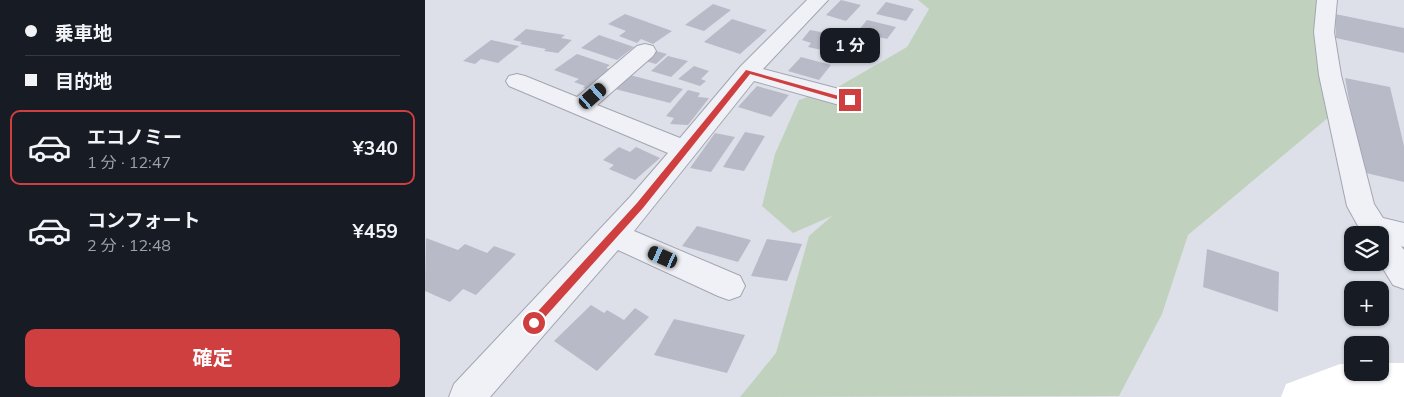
<!DOCTYPE html>
<html lang="ja">
<head>
<meta charset="utf-8">
<style>
  body { margin:0; font-family:Mulish,"Noto Sans JP",sans-serif; background:#20242c; color:#f1f3f6; height:100vh; display:flex; flex-direction:column; font-size:19px; white-space:nowrap }
  * { box-sizing:border-box; margin:0 }
  p { font-size:16px; color:#9ea1a6 }
  .icon { flex:none; width:28px; height:28px; fill:none; stroke:currentColor; stroke-width:2; stroke-linecap:round; stroke-linejoin:round }
  .map { position:relative; flex:1; overflow:hidden }
  .sheet { display:flex; flex-direction:column; background:#171b24; width:425px }
  .sheet>* { flex:none }
  .top-card { display:grid; align-content:center; height:110px; padding:0 25px; background:#171b24 }
  .fabs { position:absolute; left:919px; top:226px; display:grid; gap:10px }
  .fabs a { display:grid; place-items:center; width:45px; height:45px; border-radius:10px; background:#171b24; box-shadow:0 1px 4px #0004; font-size:25px }
  .end { position:absolute; width:22px; height:22px; margin:-11px; border:6px solid #d03f40; background:#fff; box-shadow:0 0 0 2px #fff }
  .from { border-radius:50% }
  .bubble { position:absolute; height:35px; border-radius:10px; background:#171b24; box-shadow:0 1px 4px #0004; font-size:16px; font-weight:700; line-height:35px; text-align:center }
  .car { position:absolute; width:15px; height:30px; margin:-15px -8px; border-radius:6px; box-shadow:0 0 4px 1px #0007; background:linear-gradient(#222 24%,#8ab4d8 0 40%,#222 0 76%,#8ab4d8 0 86%,#222 0) }
  .top-card b { display:flex; align-items:center; gap:18px; height:48px; font-size:19px }
  .top-card b+b { border-top:1px solid #363941 }
  .top-card i { width:12px; height:12px; background:#f1f3f6 }
  ul { padding:0; list-style:none }
  li { display:flex; align-items:center; gap:15px; height:75px; margin:0 10px 8px; padding:0 15px; border:2px solid transparent; border-radius:10px }
  li div { flex:1 }
  li b { display:block; font-size:19px }
  li em { font-style:normal; font-weight:700 }
  li.current { border-color:#d03f40 }
  li>.icon { width:45px; height:45px; stroke-width:1.5 }
  .primary-button { display:flex; gap:10px; margin-top:auto; padding:10px 25px }
  .primary-button a { flex:1; height:58px; border-radius:10px; background:#d03f40; color:#fff; font-size:20px; font-weight:700; line-height:58px; text-align:center }
  main { display:flex; flex:1; min-height:0 }
  .map>svg:first-child { display:block }
  .green { fill:#c0d2be }
  .building { fill:#b8bbc7 }
  .lines { fill:none; stroke-linecap:round; stroke-linejoin:round }
  .street-casing { stroke:#a3a6b2; stroke-width:2 }
  .street { fill:#f0f1f6; fill-rule:evenodd }
  .secondary { fill:#fff; fill-rule:evenodd }
  .route { fill:#d03f40 }
</style>
</head>
<body>
<main>
<section class="sheet">
<div class="top-card">
<b><i class="from"></i>乗車地</b>
<b><i></i>目的地</b>
</div>
<ul>
<li class="current"><svg class="icon" aria-label="car" viewBox="0 0 24 24"><path d="M5 17H2v-5l4-1 3-4h7l3 4 3 1v5h-3M9 17h6M6 11h13"/><circle cx="7" cy="17" r="2"/><circle cx="17" cy="17" r="2"/></svg><div><b>エコノミー</b><p>1 分 · 12:47</p></div><em>¥340</em></li>
<li><svg class="icon" aria-label="car" viewBox="0 0 24 24"><path d="M5 17H2v-5l4-1 3-4h7l3 4 3 1v5h-3M9 17h6M6 11h13"/><circle cx="7" cy="17" r="2"/><circle cx="17" cy="17" r="2"/></svg><div><b>コンフォート</b><p>2 分 · 12:48</p></div><em>¥459</em></li>
</ul>
<div class="primary-button"><a>確定</a></div>
</section>
<div class="map">
<svg width="979" height="397" viewBox="0 0 979 397">
  <rect width="100%" height="100%" fill="#dde0e8"/>
  <polygon class="green" points="493,0 910,0 904,117 763,235 737,314 694,396 315,397 351,353 384,236 407,216 368,233 337,206 350,154 374,100 394,93 399,95 482,47 504,9"/>
  <g class="building">
    <polygon points="416,0 436,5 421,21 401,15"/>
    <polygon points="461,2 489,9 481,21 451,14"/>
    <polygon points="288,4 306,10 279,31 260,25"/>
    <polygon points="200,14 247,31 228,44 216,39 212,43 194,36 201,31 183,24"/>
    <polygon points="910,14 979,28 979,53 911,38"/>
    <polygon points="307,19 342,30 315,54 279,42"/>
    <polygon points="442,20 471,27 462,39 432,32"/>
    <polygon points="101,29 140,35 136,38 147,40 133,53 119,51 121,49 95,44 97,42 88,40"/>
    <polygon points="385,30 418,36 406,52 383,47 386,43 377,40"/>
    <polygon points="174,35 209,47 192,60 156,48"/>
    <polygon points="66,40 94,46 73,63 56,59 50,64 38,61"/>
    <polygon points="231,51 242,54 231,64 220,61"/>
    <polygon points="152,54 185,65 181,68 190,71 165,90 158,88 160,86 149,82 154,79 129,70"/>
    <polygon points="243,56 263,61 246,77 226,71"/>
    <polygon points="376,57 406,65 394,80 363,71"/>
    <polygon points="269,66 284,71 276,79 281,81 275,86 253,79"/>
    <polygon points="205,75 258,89 245,103 190,89"/>
    <polygon points="920,78 965,87 979,146 979,182 937,172"/>
    <polygon points="332,86 364,95 346,117 313,107"/>
    <polygon points="263,90 275,93 273,97 284,98 263,125 245,124 249,118 241,116"/>
    <polygon points="320,132 340,136 319,171 298,167"/>
    <polygon points="290,133 310,137 286,172 265,168"/>
    <polygon points="194,147 205,152 211,147 235,158 210,180 184,169 189,165 178,160"/>
    <polygon points="272,226 326,240 313,262 257,246"/>
    <polygon points="1,238 33,250 40,244 62,253 69,246 91,254 51,295 38,289 25,302 0,291"/>
    <polygon points="342,239 377,244 362,281 326,276"/>
    <polygon points="782,249 854,272 853,312 778,287"/>
    <polygon points="166,305 179,313 182,310 199,320 210,308 224,317 172,371 129,341"/>
    <polygon points="249,319 320,335 302,373 229,355"/>
  </g>
  <g class="lines">
    <g class="street-casing">
      <g id="street">
        <polygon points="382,0 403,0 338,69 433,94 437,100 433,106 425,108 329,81 209,231 315,276 320,286 315,296 304,300 293,296 193,250 65,397 24,397 29,384 205,197 243,153 84,86 81,81 84,76 92,74 100,76 152,97 212,46 220,44 228,46 231,51 228,56 172,105 255,138 315,67"/>
        <polygon points="892,0 912,0 909,32 916,75 949,204 958,218 979,223 979,247 976,246 979,250 979,289 968,285 954,262 955,235 938,235 922,206 894,75 889,32"/>
      </g>
    </g>
    <use href="#street" class="street"/>
    <polygon class="secondary" points="955,363 979,363 979,397 856,397 861,384 915,364 928,364 928,372 955,372"/>
  </g>
  <polygon class="route" points="321,70 428,100 425,103 325,74 218,208 112,326 105,326 105,320 212,203"/>
</svg>
<div class="fabs">
<a><svg class="icon" aria-label="layers" viewBox="0 0 24 24"><path d="M12 4l9 5-9 5-9-5zM3 14l9 5 9-5"/></svg></a>
<a>+</a>
<a>−</a>
</div>
<i class="end from" style="left:109px;top:323px"></i>
<i class="end" style="left:425px;top:100px"></i>
<div class="bubble" style="left:395px;top:28px;width:60px">1 分</div>
<i class="car" style="left:168px;top:96px;rotate:49deg"></i>
<i class="car" style="left:238px;top:257px;rotate:294deg"></i>
</div>
</main>
</body>
</html>
